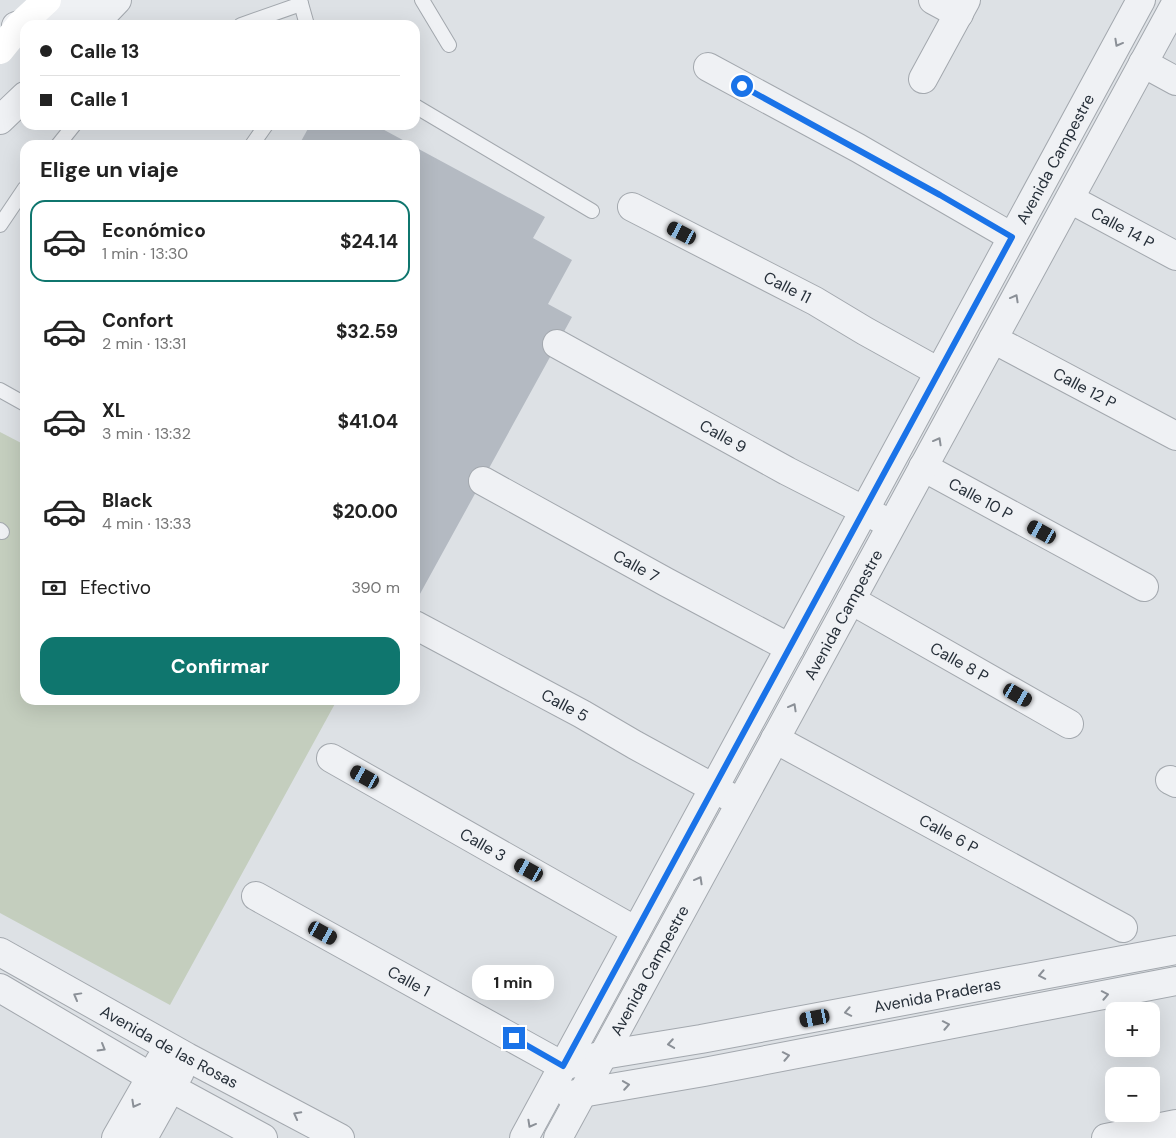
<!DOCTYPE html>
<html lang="es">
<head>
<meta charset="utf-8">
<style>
  body { margin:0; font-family:"DM Sans",sans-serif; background:#f2f2f2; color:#222; height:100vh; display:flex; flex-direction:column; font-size:19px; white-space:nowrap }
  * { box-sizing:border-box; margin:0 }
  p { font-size:16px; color:#767676 }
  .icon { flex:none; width:28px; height:28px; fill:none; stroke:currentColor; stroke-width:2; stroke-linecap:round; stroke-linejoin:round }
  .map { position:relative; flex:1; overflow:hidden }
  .side { position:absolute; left:20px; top:140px; width:400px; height:565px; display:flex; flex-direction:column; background:#fff; border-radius:15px; box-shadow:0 5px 20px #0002 }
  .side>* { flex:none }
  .hud { position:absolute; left:20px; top:20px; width:400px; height:110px; border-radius:15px; box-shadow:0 5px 20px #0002; display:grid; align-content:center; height:110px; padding:0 20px; background:#fff }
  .buttons { position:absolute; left:1105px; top:1002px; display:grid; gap:10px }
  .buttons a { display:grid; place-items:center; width:55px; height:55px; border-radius:10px; background:#fff; box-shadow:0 5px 20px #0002; font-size:25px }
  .end { position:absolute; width:22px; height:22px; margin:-11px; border:6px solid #1a73e8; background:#fff; box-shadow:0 0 0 2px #fff }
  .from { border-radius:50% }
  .bubble { position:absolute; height:35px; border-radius:15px; background:#fff; box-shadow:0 5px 20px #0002; font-size:16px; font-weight:700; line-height:35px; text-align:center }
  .car { position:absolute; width:15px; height:30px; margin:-15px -8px; border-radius:6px; box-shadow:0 0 4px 1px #0007; background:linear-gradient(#222 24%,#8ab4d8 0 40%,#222 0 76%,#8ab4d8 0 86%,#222 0) }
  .hud b { display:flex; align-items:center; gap:18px; height:48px; font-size:19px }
  .hud b+b { border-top:1px solid #e0e0e0 }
  .hud i { width:12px; height:12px; background:#222 }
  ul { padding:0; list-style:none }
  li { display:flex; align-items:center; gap:15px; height:82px; margin:0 10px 8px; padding:0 10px; border:2px solid transparent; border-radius:15px }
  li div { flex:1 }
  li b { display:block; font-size:19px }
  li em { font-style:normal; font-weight:700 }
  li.current { border-color:#0f766e }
  li>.icon { width:45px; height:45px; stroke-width:1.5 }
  h2 { padding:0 20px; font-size:22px; line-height:60px }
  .pay { display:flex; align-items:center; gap:12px; height:55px; padding:0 20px; font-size:19px }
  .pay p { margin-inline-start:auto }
  .button { display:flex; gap:10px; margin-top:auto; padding:10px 20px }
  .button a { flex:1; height:58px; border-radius:15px; background:#0f766e; color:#fff; font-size:20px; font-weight:700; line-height:58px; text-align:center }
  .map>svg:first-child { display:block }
  .green { fill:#c4cebe }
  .building { fill:#b4bac2 }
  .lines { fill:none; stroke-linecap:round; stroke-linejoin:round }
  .service-casing { stroke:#a3a8ae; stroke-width:16 }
  .minor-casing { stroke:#a3a8ae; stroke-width:30 }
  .tertiary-casing { stroke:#a3a8ae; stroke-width:30 }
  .service { stroke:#eff1f4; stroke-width:14 }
  .minor { stroke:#eff1f4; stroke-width:28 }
  .tertiary { stroke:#eff1f4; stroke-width:28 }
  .secondary { stroke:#fff; stroke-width:28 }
  .oneway { stroke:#8b9097 }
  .route { stroke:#1a73e8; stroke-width:6 }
  .labels { text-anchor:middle; stroke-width:4.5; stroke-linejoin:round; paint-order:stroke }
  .street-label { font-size:16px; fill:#27303a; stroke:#eceff3 }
</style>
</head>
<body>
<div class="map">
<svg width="1176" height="1138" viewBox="0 0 1176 1138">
  <rect width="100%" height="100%" fill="#dde1e5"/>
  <polygon class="green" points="0,432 25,445 25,700 337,700 170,1005 0,913"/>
  <g class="building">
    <polygon points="310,125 375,125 412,145 299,145"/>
    <polygon points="415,147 545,217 533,238 572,260 548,304 572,317 415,603"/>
  </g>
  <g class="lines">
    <g class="service-casing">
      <g id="service">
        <polyline points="300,0 307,25"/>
        <polyline points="422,0 449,45"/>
        <polyline points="241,25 301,4"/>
        <polyline points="415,106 592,211"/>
        <polyline points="58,145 74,125"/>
        <polyline points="252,145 266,125"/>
        <polyline points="0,225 25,188"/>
        <polyline points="0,390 25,404"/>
        <polyline points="0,530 2,532"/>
      </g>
    </g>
    <g class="minor-casing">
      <g id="minor">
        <polyline points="933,0 959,14"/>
        <polyline points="93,25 117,0"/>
        <polyline points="1143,63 1176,81"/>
        <polyline points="708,67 858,148 1012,237"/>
        <polyline points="923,79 966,0"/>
        <polyline points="0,120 25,96"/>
        <path id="s1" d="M1070,199L1176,256"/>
        <path id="s2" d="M632,207L815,301L865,331L939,372"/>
        <path id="s3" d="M993,339L1176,436"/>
        <path id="s4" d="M557,344L787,471L879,518"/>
        <path id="s5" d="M923,467L1144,587"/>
        <path id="s6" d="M483,481L666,582L790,648"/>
        <path id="s7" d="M851,600L1069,724"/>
        <path id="s8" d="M415,625L582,714L635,745L730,797"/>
        <path id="s9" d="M775,739L1123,928"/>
        <path id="s10" d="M331,758L636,931"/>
        <polyline points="1170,780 1176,783"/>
        <path id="s11" d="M256,896L563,1066L603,1055L701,1039L1176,950"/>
        <path id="s12" d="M0,952L187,1057L340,1138"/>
        <polyline points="0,988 151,1077 263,1138"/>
        <polyline points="570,1095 704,1072 1176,981"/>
        <polyline points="116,1138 160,1061"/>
        <polyline points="143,1138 180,1072"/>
        <path id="s13" d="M524,1138L1141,0"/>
        <path id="s14" d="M558,1138L1176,3"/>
        <polyline points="1106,1138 1176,1124"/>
      </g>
    </g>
    <g class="tertiary-casing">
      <polyline id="tertiary" points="16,26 97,0"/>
    </g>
    <use href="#service" class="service"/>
    <use href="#minor" class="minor"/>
    <use href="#tertiary" class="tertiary"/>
    <polyline class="secondary" points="0,50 21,24 47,0"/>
  </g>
  <defs><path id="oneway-chevron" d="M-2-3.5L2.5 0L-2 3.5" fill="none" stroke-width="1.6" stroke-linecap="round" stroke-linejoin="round" transform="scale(1.25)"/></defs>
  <g class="oneway">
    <use href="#oneway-chevron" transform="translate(1118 43) rotate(119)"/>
    <use href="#oneway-chevron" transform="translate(1015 298) rotate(-61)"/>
    <use href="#oneway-chevron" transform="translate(938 441) rotate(-61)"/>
    <use href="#oneway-chevron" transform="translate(793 707) rotate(-61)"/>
    <use href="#oneway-chevron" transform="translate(699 880) rotate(-61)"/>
    <use href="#oneway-chevron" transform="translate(1042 975) rotate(169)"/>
    <use href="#oneway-chevron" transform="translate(1105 995) rotate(-11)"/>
    <use href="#oneway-chevron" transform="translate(77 996) rotate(-151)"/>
    <use href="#oneway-chevron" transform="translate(848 1012) rotate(169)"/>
    <use href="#oneway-chevron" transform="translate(946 1025) rotate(-11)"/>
    <use href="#oneway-chevron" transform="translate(671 1044) rotate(171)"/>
    <use href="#oneway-chevron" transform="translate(102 1048) rotate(30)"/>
    <use href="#oneway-chevron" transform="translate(786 1056) rotate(-11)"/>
    <use href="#oneway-chevron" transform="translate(626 1085) rotate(-9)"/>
    <use href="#oneway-chevron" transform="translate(135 1104) rotate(119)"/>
    <use href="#oneway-chevron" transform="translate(297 1115) rotate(-152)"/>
    <use href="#oneway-chevron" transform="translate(531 1124) rotate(119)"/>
  </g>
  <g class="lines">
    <polyline class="route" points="514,1038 563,1066 1012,237 940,195 742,86"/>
  </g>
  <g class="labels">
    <g class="street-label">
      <text dy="6" stroke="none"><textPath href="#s13" startOffset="1114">Avenida Campestre</textPath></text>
      <text dy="6" stroke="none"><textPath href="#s1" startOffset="60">Calle 14 P</textPath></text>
      <text dy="6" stroke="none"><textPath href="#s2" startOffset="175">Calle 11</textPath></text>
      <text dy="6" stroke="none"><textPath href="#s3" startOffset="104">Calle 12 P</textPath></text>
      <text dy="6" stroke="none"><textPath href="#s4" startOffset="190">Calle 9</textPath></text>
      <text dy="6" stroke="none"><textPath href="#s5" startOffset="66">Calle 10 P</textPath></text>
      <text dy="6" stroke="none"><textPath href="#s6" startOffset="175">Calle 7</textPath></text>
      <text dy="6" stroke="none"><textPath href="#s14" startOffset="596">Avenida Campestre</textPath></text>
      <text dy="6" stroke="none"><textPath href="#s7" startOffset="125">Calle 8 P</textPath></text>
      <text dy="6" stroke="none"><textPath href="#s8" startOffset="170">Calle 5</textPath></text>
      <text dy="6" stroke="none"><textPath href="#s9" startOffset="198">Calle 6 P</textPath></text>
      <text dy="6" stroke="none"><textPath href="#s10" startOffset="175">Calle 3</textPath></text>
      <text dy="6" stroke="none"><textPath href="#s14" startOffset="191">Avenida Campestre</textPath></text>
      <text dy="6" stroke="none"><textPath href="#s11" startOffset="175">Calle 1</textPath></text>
      <text dy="6" stroke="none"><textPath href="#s11" startOffset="732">Avenida Praderas</textPath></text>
      <text dy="6" stroke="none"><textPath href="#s12" startOffset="194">Avenida de las Rosas</textPath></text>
    </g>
  </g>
</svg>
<div class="buttons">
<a>+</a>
<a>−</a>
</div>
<i class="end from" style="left:742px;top:86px"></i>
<i class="end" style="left:514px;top:1038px"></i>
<div class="bubble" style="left:472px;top:965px;width:82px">1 min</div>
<i class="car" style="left:682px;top:233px;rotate:297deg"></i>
<i class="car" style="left:1042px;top:532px;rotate:299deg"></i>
<i class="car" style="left:1018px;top:695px;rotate:120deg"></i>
<i class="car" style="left:365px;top:777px;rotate:299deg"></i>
<i class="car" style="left:529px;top:870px;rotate:299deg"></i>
<i class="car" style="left:323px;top:933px;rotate:119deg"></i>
<i class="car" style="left:815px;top:1018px;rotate:259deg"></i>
<div class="hud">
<b><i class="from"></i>Calle 13</b>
<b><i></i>Calle 1</b>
</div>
<section class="side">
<h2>Elige un viaje</h2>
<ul>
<li class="current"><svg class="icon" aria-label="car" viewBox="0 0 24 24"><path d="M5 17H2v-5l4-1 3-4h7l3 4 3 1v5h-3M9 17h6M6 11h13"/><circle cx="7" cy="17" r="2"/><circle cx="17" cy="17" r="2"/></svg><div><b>Económico</b><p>1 min · 13:30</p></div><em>$24.14</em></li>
<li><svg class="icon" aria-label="car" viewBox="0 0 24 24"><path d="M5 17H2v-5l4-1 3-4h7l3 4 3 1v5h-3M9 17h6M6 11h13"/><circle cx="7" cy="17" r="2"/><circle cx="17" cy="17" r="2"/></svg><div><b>Confort</b><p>2 min · 13:31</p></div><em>$32.59</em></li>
<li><svg class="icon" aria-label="car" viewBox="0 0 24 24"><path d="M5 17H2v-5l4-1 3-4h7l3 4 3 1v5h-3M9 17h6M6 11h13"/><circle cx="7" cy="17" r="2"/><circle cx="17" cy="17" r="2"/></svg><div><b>XL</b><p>3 min · 13:32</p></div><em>$41.04</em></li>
<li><svg class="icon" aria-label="car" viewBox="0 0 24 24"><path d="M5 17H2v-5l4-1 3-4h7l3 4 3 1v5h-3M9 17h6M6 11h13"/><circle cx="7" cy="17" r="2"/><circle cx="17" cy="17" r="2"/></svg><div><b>Black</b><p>4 min · 13:33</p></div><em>$20.00</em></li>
</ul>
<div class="pay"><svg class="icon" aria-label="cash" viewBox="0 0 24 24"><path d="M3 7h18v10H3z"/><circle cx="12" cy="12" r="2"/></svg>Efectivo<p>390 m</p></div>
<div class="button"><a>Confirmar</a></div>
</section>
</div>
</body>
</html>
